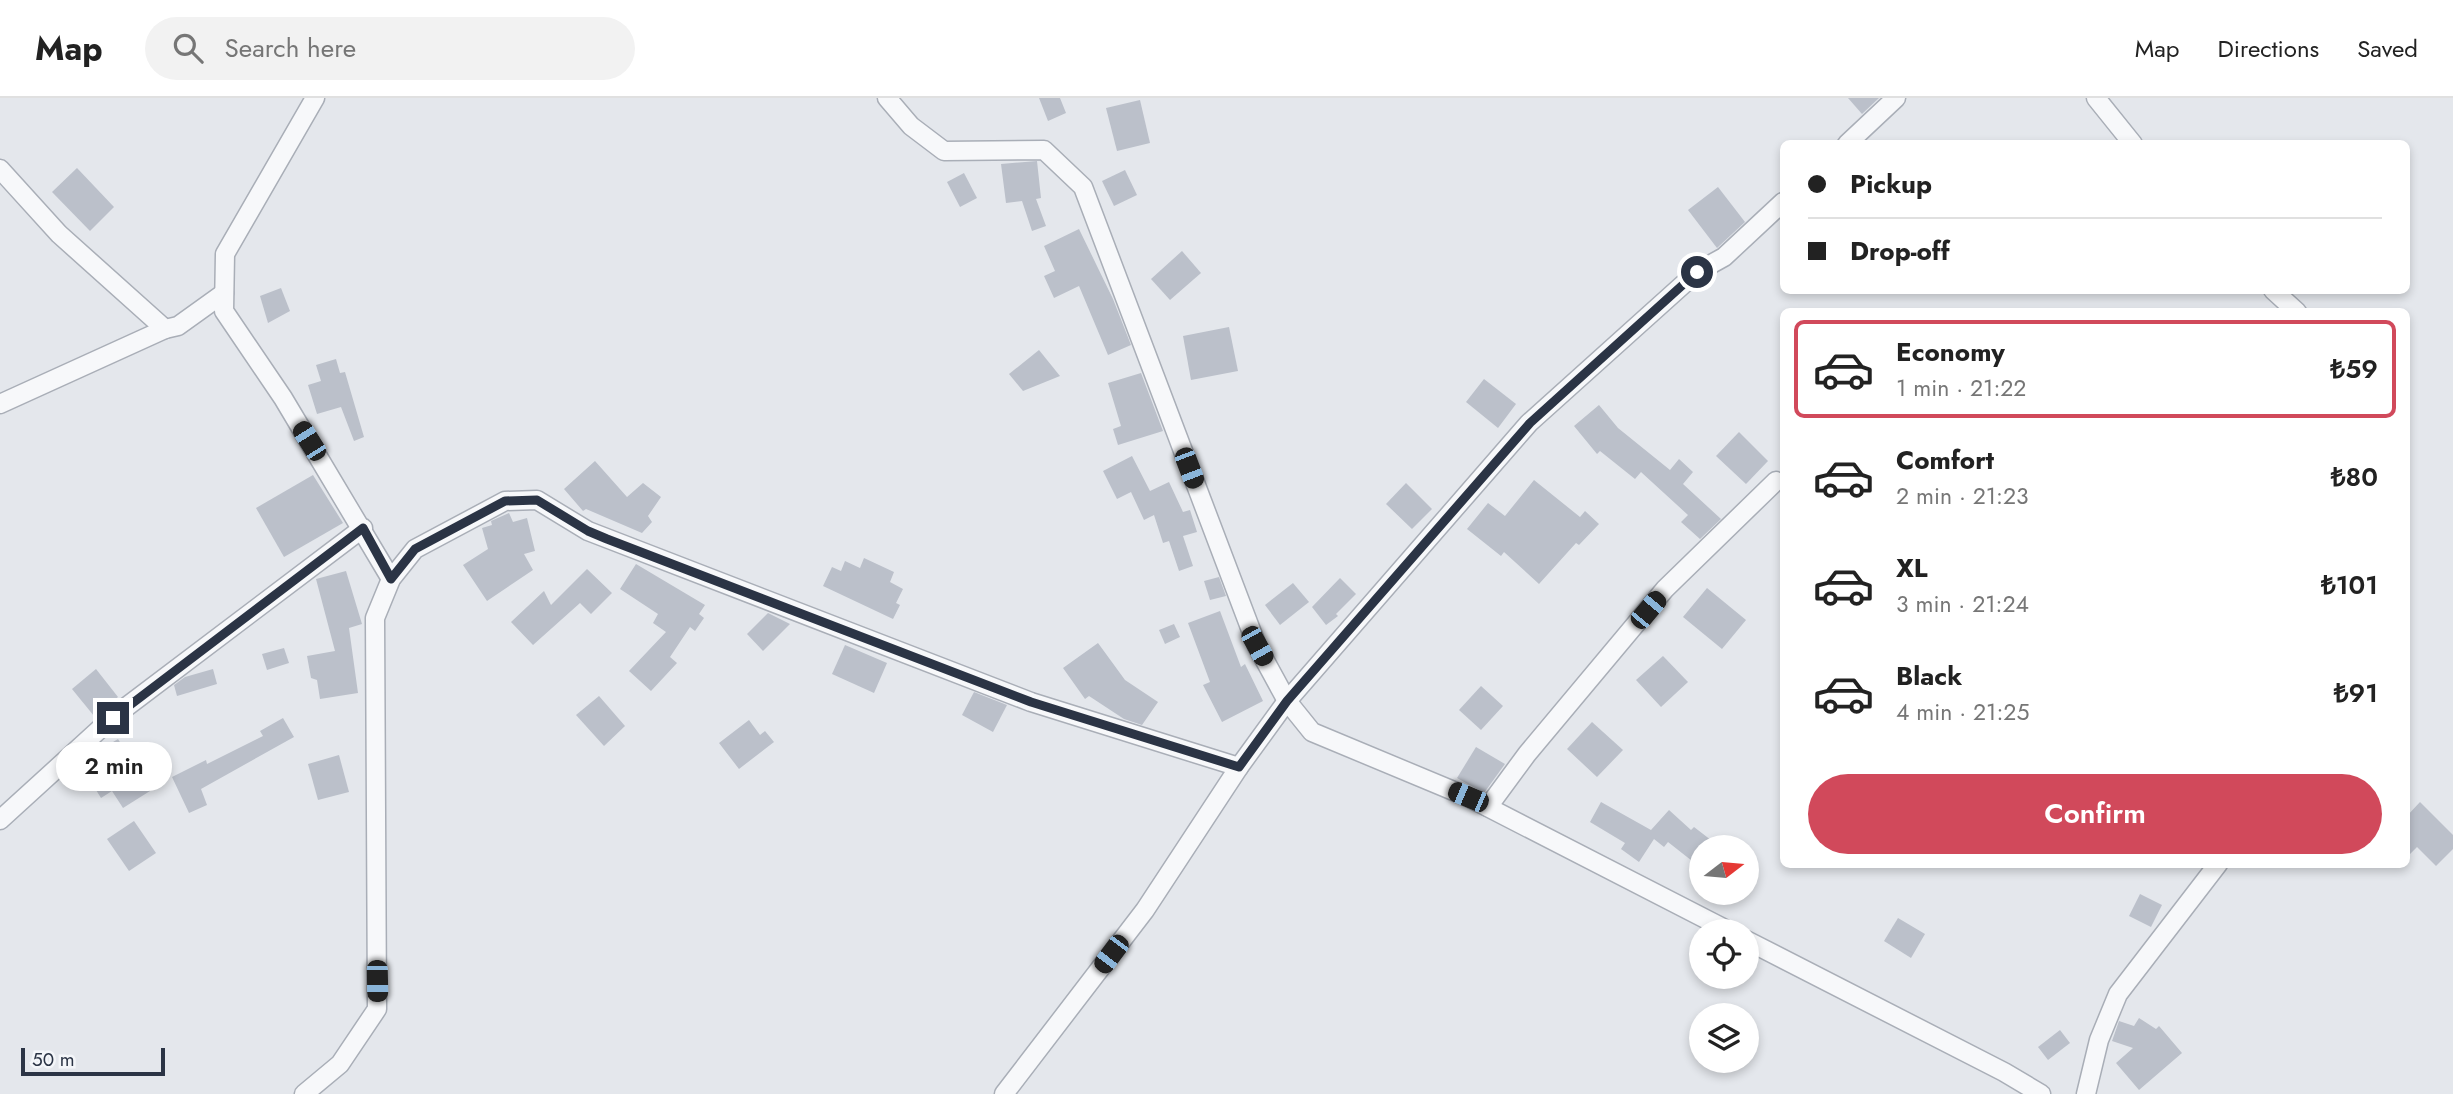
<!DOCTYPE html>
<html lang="en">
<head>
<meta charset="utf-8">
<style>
  body { margin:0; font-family:Jost,sans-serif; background:#f2f2f2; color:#222; height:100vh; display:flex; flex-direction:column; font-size:26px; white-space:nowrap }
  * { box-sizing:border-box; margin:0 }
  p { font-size:23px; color:#767676 }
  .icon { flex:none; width:38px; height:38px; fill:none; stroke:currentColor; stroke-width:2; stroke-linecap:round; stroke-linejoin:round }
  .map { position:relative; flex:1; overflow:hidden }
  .sheet { position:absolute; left:1780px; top:210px; width:630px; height:560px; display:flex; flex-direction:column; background:#fff; border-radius:10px; box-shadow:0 4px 10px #0003 }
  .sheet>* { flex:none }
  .guide { position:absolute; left:1780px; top:42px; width:630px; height:154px; border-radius:10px; box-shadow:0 4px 10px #0003; display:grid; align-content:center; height:154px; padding:0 28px; background:#fff }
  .needle { width:46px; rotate:74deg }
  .tools { position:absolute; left:1689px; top:737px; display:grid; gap:14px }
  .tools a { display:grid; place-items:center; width:70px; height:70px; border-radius:50%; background:#fff; box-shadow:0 4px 10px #0003; font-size:35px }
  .scale { position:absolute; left:21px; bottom:18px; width:144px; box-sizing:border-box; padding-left:7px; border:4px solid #2b3445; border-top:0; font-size:19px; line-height:24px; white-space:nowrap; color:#2b3445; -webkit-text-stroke:5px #f4f6f9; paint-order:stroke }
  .end { position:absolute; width:32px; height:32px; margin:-16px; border:9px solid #2b3445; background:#fff; box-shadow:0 0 0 4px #fff }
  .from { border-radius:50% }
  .bubble { position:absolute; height:49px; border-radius:24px; background:#fff; box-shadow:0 4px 10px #0003; font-size:23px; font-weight:600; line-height:49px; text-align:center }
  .car { position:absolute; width:21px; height:42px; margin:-21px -10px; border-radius:9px; box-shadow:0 0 5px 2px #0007; background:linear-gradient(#222 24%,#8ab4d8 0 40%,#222 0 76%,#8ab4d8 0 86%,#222 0) }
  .guide b { display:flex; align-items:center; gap:24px; height:66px; font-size:26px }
  .guide b+b { border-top:2px solid #e0e0e0 }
  .guide i { width:18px; height:18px; background:#222 }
  ul { padding:12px 0 0; list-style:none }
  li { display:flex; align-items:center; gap:21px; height:98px; margin:0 14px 10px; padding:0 14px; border:4px solid transparent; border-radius:10px }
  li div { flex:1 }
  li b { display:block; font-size:26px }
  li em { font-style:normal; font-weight:600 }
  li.active { border-color:#d1495b }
  li>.icon { width:63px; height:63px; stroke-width:1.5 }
  .primary-button { display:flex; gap:14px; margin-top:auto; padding:14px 28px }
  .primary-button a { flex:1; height:80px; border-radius:42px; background:#d1495b; color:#fff; font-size:28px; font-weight:600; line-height:80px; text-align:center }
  header { display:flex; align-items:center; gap:42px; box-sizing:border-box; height:98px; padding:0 35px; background:#fff; border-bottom:2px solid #e0e0e0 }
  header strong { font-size:33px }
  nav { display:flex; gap:38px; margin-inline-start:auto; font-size:24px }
  .search { width:490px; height:63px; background:#f2f2f2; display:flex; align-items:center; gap:18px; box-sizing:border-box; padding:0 24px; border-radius:38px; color:#767676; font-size:26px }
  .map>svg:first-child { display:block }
  .building { fill:#bbc0ca }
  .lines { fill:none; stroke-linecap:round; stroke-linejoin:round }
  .minor-casing { stroke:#a9aeb7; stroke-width:21 }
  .minor { stroke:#f7f8fa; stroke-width:18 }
  .route { stroke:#2b3445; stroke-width:9 }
</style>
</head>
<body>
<header>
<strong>Map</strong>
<div class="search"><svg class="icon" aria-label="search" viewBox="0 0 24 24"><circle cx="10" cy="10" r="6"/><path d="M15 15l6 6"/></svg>Search here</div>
<nav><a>Map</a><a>Directions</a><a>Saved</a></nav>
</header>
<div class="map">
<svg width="2453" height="996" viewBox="0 0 2453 996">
  <rect width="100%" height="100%" fill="#e4e7ec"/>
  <g class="building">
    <polygon points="1039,0 1060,0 1066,15 1048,23"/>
    <polygon points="1848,0 1879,0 1862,16"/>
    <polygon points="1140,2 1150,45 1117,53 1106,10"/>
    <polygon points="1037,63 1041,100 1036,101 1046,128 1032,133 1022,103 1006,105 1001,66"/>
    <polygon points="77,70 114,109 90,133 52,94"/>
    <polygon points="1125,72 1137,97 1114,108 1102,83"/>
    <polygon points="964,75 977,100 960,109 947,84"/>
    <polygon points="1718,89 1745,124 1717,150 1688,112"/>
    <polygon points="1079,131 1113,201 1131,247 1108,257 1079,188 1054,200 1044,178 1055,173 1044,148"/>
    <polygon points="1182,153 1201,175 1170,202 1151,181"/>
    <polygon points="281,190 290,213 268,225 260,198"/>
    <polygon points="1229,229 1238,273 1191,282 1183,238"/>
    <polygon points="1039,252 1060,278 1023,293 1009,276"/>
    <polygon points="336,261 340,275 345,274 364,339 354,343 341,309 317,316 308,287 321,283 316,267"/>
    <polygon points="1141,275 1163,333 1118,347 1113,331 1121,328 1108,285"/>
    <polygon points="1484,281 1516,306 1498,330 1466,304"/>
    <polygon points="1599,307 1618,330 1670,372 1679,361 1693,374 1683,386 1721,421 1700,441 1681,424 1688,417 1641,374 1635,381 1600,353 1597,356 1574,328"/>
    <polygon points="1739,334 1768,363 1746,386 1716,358"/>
    <polygon points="1132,358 1150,393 1169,384 1183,414 1190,412 1197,434 1183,438 1193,468 1179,473 1169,443 1163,445 1154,417 1144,422 1131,394 1117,401 1103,373"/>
    <polygon points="595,363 627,399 643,385 661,399 648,418 652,424 642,435 586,411 583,413 564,391"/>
    <polygon points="313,377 343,425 284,459 256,410"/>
    <polygon points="1534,382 1580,419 1585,413 1599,426 1579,447 1576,445 1539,486 1504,454 1501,458 1467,431 1488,405 1505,418"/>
    <polygon points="1406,385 1432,411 1412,431 1386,406"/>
    <polygon points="509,415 513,424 527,420 535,453 524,456 533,472 487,503 463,467 488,451 482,430 492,427 491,423"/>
    <polygon points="864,460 894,474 890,484 903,491 896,505 900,507 893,521 823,488 832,469 841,473 845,463 860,470"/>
    <polygon points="636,466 705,507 699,516 704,520 695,533 690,529 670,559 677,565 651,593 629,573 666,534 653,525 658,516 620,491"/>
    <polygon points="587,471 612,495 591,516 580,505 533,547 511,524 544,493 551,507"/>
    <polygon points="346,473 362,526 349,530 358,595 320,601 317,582 311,580 307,558 335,553 316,481"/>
    <polygon points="1219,479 1226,498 1210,502 1204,483"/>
    <polygon points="1340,480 1356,496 1336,516 1338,518 1326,527 1312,509"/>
    <polygon points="1293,485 1309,504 1280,527 1265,507"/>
    <polygon points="1707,490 1746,522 1722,551 1683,519"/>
    <polygon points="1220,513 1241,569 1245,566 1263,603 1222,624 1203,587 1210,584 1188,525"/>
    <polygon points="768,515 790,526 763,553 747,536"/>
    <polygon points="1174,526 1180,539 1165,546 1159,532"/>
    <polygon points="1098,545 1125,582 1158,604 1142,627 1124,621 1089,598 1085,601 1063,570"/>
    <polygon points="845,547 887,565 874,595 832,576"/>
    <polygon points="284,550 289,565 267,572 262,556"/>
    <polygon points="1663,558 1688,584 1661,609 1636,582"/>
    <polygon points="96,571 118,599 94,618 72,591"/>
    <polygon points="213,571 217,586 177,598 174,587 185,579"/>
    <polygon points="1481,588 1503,608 1481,632 1459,612"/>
    <polygon points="974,594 1007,607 993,634 962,617"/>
    <polygon points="599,598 625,628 604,648 576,617"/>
    <polygon points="283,620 294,639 201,691 207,707 189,715 172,679 206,662 207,666 263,638 260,633"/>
    <polygon points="749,622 760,637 765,633 774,644 739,671 719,645"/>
    <polygon points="1592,624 1623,652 1597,679 1567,651"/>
    <polygon points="118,641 150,693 123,710 112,693 101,700 88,679 97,673 88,659"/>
    <polygon points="1476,649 1505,666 1484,695 1457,680"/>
    <polygon points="339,657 349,694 318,702 308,666"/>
    <polygon points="1601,704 1651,732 1669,712 1691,732 1694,729 1720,749 1701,749 1701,770 1668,744 1664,749 1654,741 1639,764 1621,751 1625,745 1590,724"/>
    <polygon points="2420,704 2453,737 2453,751 2436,768 2417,749 2406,760 2406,719"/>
    <polygon points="134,723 156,755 129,773 107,741"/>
    <polygon points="2140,796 2162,807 2151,829 2129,818"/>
    <polygon points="1898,820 1925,836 1911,860 1884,843"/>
    <polygon points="2139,920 2156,931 2159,928 2182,955 2139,992 2116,965 2133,950 2112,943 2119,923 2134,928"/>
    <polygon points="2060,932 2070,945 2048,962 2038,949"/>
  </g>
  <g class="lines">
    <g class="minor-casing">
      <g id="minor">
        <polyline points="315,0 225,156 224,213 283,300 391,481"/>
        <polyline points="887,0 911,28 944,53 1044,52 1083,89 1257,548 1287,603 1312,634 1468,699 1729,833"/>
        <polyline points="2096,0 2133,46"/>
        <polyline points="1847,46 1896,0"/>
        <polyline points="0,71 59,136 165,231 178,228 224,195"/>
        <polyline points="2273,192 2297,214"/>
        <polyline points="0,306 165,231"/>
        <polyline points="1488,709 1527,656 1665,491 1776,383"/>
        <polyline points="0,722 113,619 363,430"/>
        <polyline points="1746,842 2004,974 2041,996"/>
        <polyline points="304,996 340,966 377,911 375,520 391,481 415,451 505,403 537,402 588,433 1031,604 1239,669"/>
        <polyline points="1004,996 1145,812 1239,669 1287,603 1529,325 1697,174 1724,159 1783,104"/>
        <polyline points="2086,996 2099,942 2118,896 2218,766"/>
      </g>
    </g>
    <use href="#minor" class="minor"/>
  </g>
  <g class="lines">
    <polyline class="route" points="113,620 363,430 391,481 415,451 505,403 537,402 588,433 607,441 1031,604 1239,669 1287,603 1530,325 1697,174"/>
  </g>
</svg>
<div class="tools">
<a><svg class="needle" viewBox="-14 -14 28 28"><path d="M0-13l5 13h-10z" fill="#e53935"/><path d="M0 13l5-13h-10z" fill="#767676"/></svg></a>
<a><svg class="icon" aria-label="locate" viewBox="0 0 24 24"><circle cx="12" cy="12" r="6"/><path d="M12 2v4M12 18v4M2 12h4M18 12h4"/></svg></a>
<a><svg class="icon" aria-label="layers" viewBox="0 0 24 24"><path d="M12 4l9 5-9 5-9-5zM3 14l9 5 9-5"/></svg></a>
</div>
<div class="scale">50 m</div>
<i class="end from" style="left:1697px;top:174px"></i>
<i class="end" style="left:113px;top:620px"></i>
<div class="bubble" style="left:56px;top:644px;width:116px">2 min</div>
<i class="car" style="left:309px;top:343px;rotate:328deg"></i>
<i class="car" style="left:1189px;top:370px;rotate:159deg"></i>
<i class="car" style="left:1648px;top:512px;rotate:40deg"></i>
<i class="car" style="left:1257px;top:548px;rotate:151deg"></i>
<i class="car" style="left:1468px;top:699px;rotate:293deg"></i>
<i class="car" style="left:1111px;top:856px;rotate:217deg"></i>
<i class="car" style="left:377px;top:883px;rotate:179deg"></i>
<div class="guide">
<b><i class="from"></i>Pickup</b>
<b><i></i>Drop-off</b>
</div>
<section class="sheet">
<ul>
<li class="active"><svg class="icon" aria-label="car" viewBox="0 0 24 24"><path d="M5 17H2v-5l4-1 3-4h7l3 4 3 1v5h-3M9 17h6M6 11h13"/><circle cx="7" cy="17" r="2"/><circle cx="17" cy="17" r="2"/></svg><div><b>Economy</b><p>1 min · 21:22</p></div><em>₺59</em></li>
<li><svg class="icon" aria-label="car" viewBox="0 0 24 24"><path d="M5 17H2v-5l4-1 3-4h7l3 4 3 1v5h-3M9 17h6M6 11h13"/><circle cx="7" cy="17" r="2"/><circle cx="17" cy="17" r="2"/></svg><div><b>Comfort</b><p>2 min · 21:23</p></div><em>₺80</em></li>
<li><svg class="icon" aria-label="car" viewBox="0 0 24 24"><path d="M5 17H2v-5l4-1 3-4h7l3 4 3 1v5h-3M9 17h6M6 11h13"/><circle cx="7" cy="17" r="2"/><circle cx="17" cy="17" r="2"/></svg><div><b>XL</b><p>3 min · 21:24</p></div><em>₺101</em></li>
<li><svg class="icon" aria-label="car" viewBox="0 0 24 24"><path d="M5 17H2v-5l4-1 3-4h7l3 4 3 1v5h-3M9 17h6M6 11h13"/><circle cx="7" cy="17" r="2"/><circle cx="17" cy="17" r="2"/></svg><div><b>Black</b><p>4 min · 21:25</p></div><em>₺91</em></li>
</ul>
<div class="primary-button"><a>Confirm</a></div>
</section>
</div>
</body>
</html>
